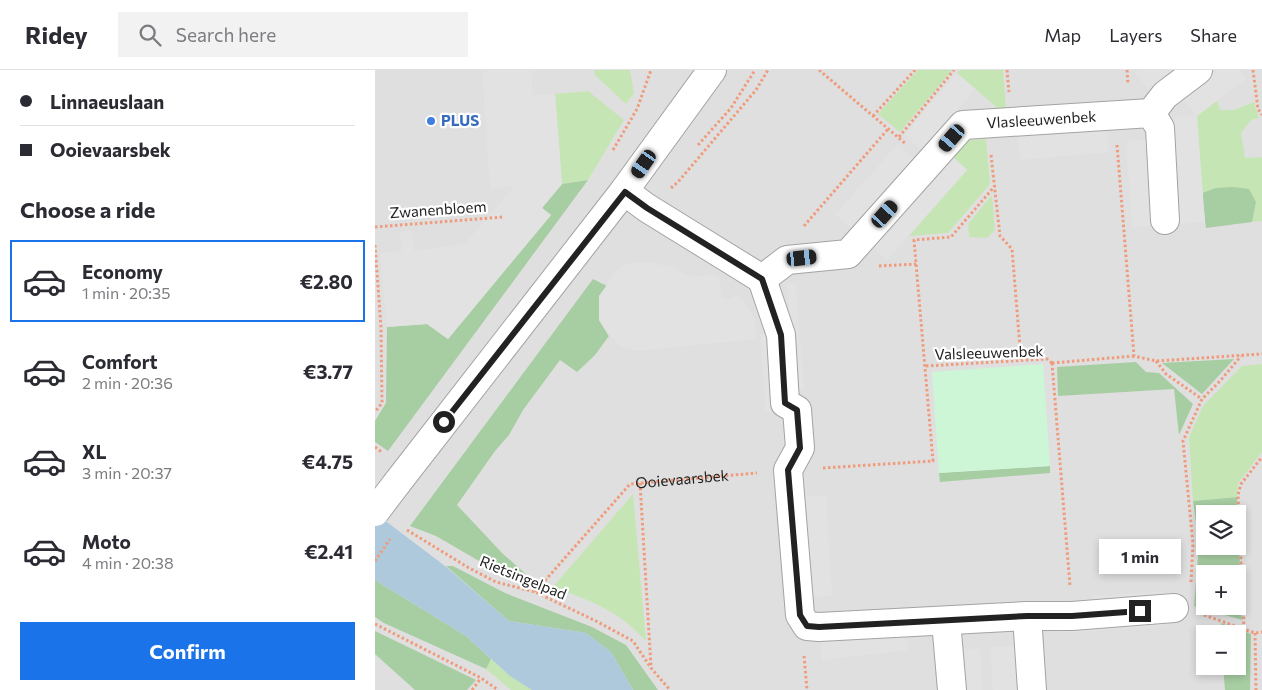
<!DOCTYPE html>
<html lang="en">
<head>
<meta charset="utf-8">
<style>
  body { margin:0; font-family:Commissioner,sans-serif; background:#f2f2f3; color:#2b2b33; height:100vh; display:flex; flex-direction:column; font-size:19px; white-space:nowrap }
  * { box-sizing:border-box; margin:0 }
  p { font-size:16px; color:#7c7c81 }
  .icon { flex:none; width:28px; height:28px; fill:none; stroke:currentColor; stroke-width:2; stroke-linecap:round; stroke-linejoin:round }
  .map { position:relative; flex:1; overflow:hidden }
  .drawer { display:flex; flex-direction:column; background:#fff; width:375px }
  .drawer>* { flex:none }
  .hud { display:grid; align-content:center; height:110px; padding:0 20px; background:#fff }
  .fabs { position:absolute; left:821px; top:435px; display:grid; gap:10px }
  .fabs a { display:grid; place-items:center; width:50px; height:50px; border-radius:0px; background:#fff; box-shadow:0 2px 8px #0003; font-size:25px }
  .end { position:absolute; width:22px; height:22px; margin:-11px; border:6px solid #222; background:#fff; box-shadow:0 0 0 2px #fff }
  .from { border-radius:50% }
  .bubble { position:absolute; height:35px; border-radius:0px; background:#fff; box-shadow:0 2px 8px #0003; font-size:16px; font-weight:700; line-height:35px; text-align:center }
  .car { position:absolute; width:15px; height:30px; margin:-15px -8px; border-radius:6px; box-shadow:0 0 4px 1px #0007; background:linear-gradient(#222 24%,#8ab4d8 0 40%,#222 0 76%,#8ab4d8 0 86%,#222 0) }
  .hud b { display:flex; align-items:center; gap:18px; height:48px; font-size:19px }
  .hud b+b { border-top:1px solid #e1e1e2 }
  .hud i { width:12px; height:12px; background:#2b2b33 }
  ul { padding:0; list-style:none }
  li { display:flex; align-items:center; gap:15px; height:82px; margin:0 10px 8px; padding:0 10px; border:2px solid transparent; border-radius:0px }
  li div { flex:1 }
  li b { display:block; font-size:19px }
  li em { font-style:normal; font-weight:700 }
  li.active { border-color:#1a73e8 }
  li>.icon { width:45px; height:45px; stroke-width:1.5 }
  h2 { padding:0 20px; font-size:22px; line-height:60px }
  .primary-button { display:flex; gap:10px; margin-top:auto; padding:10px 20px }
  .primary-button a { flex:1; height:58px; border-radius:0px; background:#1a73e8; color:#fff; font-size:20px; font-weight:700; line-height:58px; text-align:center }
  header { display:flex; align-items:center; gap:30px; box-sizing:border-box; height:70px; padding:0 25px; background:#fff; border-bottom:1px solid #e1e1e2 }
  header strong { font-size:24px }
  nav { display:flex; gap:28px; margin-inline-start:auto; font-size:18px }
  .search { width:350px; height:45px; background:#f2f2f3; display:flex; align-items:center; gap:12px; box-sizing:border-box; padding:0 18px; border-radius:0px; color:#7c7c81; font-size:19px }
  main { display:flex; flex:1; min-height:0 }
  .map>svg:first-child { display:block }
  .residential { fill:#e0dfdf; fill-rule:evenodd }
  .grass { fill:#c5e6b4 }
  .forest { fill:#a7cda2; fill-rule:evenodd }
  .park { fill:#ccf6d6 }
  .parking { fill:#e2e2e2 }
  .water { fill:#aec9db }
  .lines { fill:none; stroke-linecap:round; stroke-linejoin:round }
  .minor-casing { stroke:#a3a3a3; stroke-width:30 }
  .tertiary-casing { stroke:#a3a3a3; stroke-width:30 }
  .path { stroke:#ef9b7c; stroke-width:3; stroke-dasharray:2.5 2.5; stroke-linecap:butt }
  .minor { stroke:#fff; stroke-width:28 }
  .tertiary { stroke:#fff; stroke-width:28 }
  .tertiary-bridge-casing { stroke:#a3a3a3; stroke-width:30; stroke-linecap:butt }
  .path-bridge { stroke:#ef9b7c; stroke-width:3; stroke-dasharray:2.5 2.5; stroke-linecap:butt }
  .tertiary-bridge { stroke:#fff; stroke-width:28 }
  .route { stroke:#222; stroke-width:6 }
  .shop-dot { fill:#3f7fe0; stroke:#fff; stroke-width:2 }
  .labels { text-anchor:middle; stroke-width:4.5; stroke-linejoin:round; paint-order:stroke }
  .street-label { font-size:15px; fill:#222; stroke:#fff }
  .shop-label { font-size:15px; font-weight:bold; fill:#366cbe; stroke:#fff; text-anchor:start }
</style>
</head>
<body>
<header>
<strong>Ridey</strong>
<div class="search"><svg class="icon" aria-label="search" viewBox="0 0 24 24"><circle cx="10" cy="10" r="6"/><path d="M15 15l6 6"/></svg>Search here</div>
<nav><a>Map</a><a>Layers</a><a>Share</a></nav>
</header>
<main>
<section class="drawer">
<div class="hud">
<b><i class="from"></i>Linnaeuslaan</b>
<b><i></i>Ooievaarsbek</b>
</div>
<h2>Choose a ride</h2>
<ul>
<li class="active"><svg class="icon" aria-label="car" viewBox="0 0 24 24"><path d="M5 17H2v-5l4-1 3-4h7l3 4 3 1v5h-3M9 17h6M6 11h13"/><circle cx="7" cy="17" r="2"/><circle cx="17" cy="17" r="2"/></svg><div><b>Economy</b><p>1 min · 20:35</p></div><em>€2.80</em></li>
<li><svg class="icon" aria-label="car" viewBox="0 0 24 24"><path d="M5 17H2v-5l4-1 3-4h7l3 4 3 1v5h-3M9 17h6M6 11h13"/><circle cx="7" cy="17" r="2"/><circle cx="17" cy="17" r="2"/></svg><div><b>Comfort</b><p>2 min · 20:36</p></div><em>€3.77</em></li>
<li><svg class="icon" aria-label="car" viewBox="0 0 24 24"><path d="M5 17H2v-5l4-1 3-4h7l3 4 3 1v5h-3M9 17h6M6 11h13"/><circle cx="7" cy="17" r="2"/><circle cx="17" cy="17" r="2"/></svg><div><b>XL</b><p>3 min · 20:37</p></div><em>€4.75</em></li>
<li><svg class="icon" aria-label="car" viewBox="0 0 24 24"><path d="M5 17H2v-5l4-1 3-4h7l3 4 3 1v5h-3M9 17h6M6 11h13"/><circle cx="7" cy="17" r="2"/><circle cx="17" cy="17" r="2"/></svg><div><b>Moto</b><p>4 min · 20:38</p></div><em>€2.41</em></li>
</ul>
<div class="primary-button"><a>Confirm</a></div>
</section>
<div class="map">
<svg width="887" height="620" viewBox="0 0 887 620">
  <rect width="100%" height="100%" fill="#f1f0ea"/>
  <path class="residential" d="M0,0H887V620H0ZM830,444H862V476H830ZM830,504H862V536H830ZM830,564H862V596H830Z"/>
  <g class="grass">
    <polygon points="219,0 255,0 259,23 251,34 220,5"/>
    <polygon points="543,0 577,0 525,62 503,44"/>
    <polygon points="585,0 628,0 631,39 625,40 582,3"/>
    <polygon points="213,21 249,50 213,110 187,114 180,24"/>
    <polygon points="842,30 845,40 859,40 879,32 884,48 876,50 866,63 870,88 887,87 887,151 877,152 881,132 873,119 841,118 827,123 822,46"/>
    <polygon points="611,69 615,114 573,163 534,166 592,100 575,84 587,71"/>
    <polygon points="617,125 620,160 612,168 594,167 593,154"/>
    <polygon points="887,294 887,382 863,413 862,427 818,431 814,367 828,336 867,296"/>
    <path d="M258,424L271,571C243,540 216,531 178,517Z"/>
    <polygon points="116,589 135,606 157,620 136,620 111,599"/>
  </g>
  <g class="forest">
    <polygon points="213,110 13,381 0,372 0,351 11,333 12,257 52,254 73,269 176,145 167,138 187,114"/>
    <polygon points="858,117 874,119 881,132 877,152 831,158 827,123 841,118"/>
    <polygon points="218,209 232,216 224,226 224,250 234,266 220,285 202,302 185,290 148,340 134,365 120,381 82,435 128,484 151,504 135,509 61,466 35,456"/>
    <polygon points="859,289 827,324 787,293"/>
    <polygon points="761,292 771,302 784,303 818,334 804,365 799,319 683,326 682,297"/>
    <polygon points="675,396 675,403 565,412 564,403"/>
    <path d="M862,427L867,550L819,536L824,474L818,431ZM830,444H862V476H830ZM830,504H862V536H830Z"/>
    <polygon points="71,496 78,496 130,523 217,557 251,575 283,620 258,620 236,582 211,563 134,551"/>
    <polygon points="0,510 91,566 116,589 111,599 9,553 0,547"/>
    <polygon points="846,553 876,564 875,620 850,620 848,596 862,596 862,564 846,564"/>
    <polygon points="0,561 101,610 92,620 40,620 0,584"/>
  </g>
  <polygon class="park" points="668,294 675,396 564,403 557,302"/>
  <g class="parking">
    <polygon points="107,0 160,0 157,5 157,25 180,24 187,114 167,138 176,145 73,269 52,254 12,257 5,183 27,181 25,162 36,161 39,181 90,174 140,116 115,119"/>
    <polygon points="763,0 805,0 776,23 760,3"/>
    <polygon points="842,0 864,0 871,9 822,46 830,152 804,154 796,47 821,46 807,27"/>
    <polygon points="582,3 600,19 548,81 529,65"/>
    <polygon points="732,57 734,82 645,90 643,65"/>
    <polygon points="777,69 783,155 757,157 751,71"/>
    <polygon points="523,74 541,90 478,160 460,144"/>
    <polygon points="575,84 592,100 512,190 495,174"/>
    <polygon points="254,193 278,193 299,198 315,207 337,205 344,207 347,229 355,229 363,224 379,247 382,269 262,281 245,276 234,266 224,250 224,226 243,199"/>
    <polygon points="412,213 421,213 429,320 420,321"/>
    <polygon points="397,263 403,341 391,342 385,264"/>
    <polygon points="451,426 457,526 436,527 429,427"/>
    <polygon points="797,521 797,529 717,534 716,526"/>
    <polygon points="797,544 796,555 688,563 679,555"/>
    <polygon points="531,560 533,580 447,590 445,570"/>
    <polygon points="641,576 644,620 618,620 615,577"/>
    <polygon points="605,578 608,620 586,620 583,580"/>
  </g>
  <polygon class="water" points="0,443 70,496 134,551 211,563 236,582 258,620 157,620 135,606 91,566 0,510"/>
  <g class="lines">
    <g class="minor-casing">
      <g id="minor">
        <polyline points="776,43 785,58 790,150"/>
        <polyline points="249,121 272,138 387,209"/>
        <polyline points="387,209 406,265 410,333 422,340 425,378 413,400 425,545 432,556 444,557 652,546 697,546 799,538"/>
        <path id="s2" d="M387,209L412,190L473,184L588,55L776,43L790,25L823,0"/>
        <polyline points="652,546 657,620"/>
        <polyline points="571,551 577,620"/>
      </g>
    </g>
    <g class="tertiary-casing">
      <polyline id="tertiary" points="22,413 249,121 337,0"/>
    </g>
    <g class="path">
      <polyline points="444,0 531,74"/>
      <polyline points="632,0 634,22"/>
      <polyline points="752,0 753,14"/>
      <polyline points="878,0 883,39 887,45"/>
      <polyline points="498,46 540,0"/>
      <polyline points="524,67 579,0"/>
      <polyline points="323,75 356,38 380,0"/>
      <polyline points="742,75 759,286 781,291 887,284"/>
      <polyline points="238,80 262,39 276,0"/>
      <polyline points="616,85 625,166 637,179 646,290"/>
      <polyline points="296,118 303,112 381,20 393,0"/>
      <polyline points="429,156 513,59"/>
      <polyline points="0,157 128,147"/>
      <polyline points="0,175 6,257 7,333 0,342"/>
      <polyline points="504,196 541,194"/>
      <polyline points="781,291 791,304 827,329"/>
      <polyline points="677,293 695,516"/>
      <polyline points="677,293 759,286"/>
      <polyline points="551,296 672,289 677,293"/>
      <polyline points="0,377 8,383"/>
      <polyline points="448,398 558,391 539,170 576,167 619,117"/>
      <polyline points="265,413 276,597"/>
      <polyline points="32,460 94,498 121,512 160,522 221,551 258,571 276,598 295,620"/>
      <polyline points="816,512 818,474 808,371 827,329 845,311 866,286"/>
      <path id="s1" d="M160,522L255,414L382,403"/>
      <polyline points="829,545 880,563 887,562"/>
      <polyline points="0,554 106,608 123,620"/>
      <polyline points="869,559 863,425 866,414 887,387"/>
      <polyline points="880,563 881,620"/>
      <polyline points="429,586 432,620"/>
      <polyline points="97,620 106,608"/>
    </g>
    <use href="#minor" class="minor"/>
    <use href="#tertiary" class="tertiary"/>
    <g class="tertiary-bridge-casing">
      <polyline id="tertiary-bridge" points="0,442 22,413"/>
    </g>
    <polyline class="path-bridge" points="0,491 15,469"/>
    <use href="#tertiary-bridge" class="tertiary-bridge"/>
  </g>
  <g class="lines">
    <polyline class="route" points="69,352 250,122 272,138 387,209 406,265 410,333 422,340 425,378 413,400 425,545 432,556 444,557 652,546 697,546 765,541"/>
  </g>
  <circle class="shop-dot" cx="56" cy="51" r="5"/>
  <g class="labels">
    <g class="street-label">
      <text dy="5" stroke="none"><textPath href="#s2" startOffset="344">Vlasleeuwenbek</textPath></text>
      <text transform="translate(63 140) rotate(-4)" y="5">Zwanenbloem</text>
      <text transform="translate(614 283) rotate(-2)" y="5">Valsleeuwenbek</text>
      <text dy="5" stroke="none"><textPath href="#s1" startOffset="196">Ooievaarsbek</textPath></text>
      <text transform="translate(148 508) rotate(22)" y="5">Rietsingelpad</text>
    </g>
    <g class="shop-label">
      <text x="66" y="56">PLUS</text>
    </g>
  </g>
</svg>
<div class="fabs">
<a><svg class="icon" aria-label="layers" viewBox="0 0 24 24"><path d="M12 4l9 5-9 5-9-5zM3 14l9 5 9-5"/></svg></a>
<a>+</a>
<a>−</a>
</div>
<i class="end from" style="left:69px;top:352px"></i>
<i class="end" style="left:765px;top:541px"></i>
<div class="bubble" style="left:724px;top:469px;width:82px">1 min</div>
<i class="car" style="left:577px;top:68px;rotate:221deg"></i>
<i class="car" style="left:269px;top:94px;rotate:215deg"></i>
<i class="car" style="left:510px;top:144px;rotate:42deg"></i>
<i class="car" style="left:427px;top:188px;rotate:84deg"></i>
</div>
</main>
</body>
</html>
